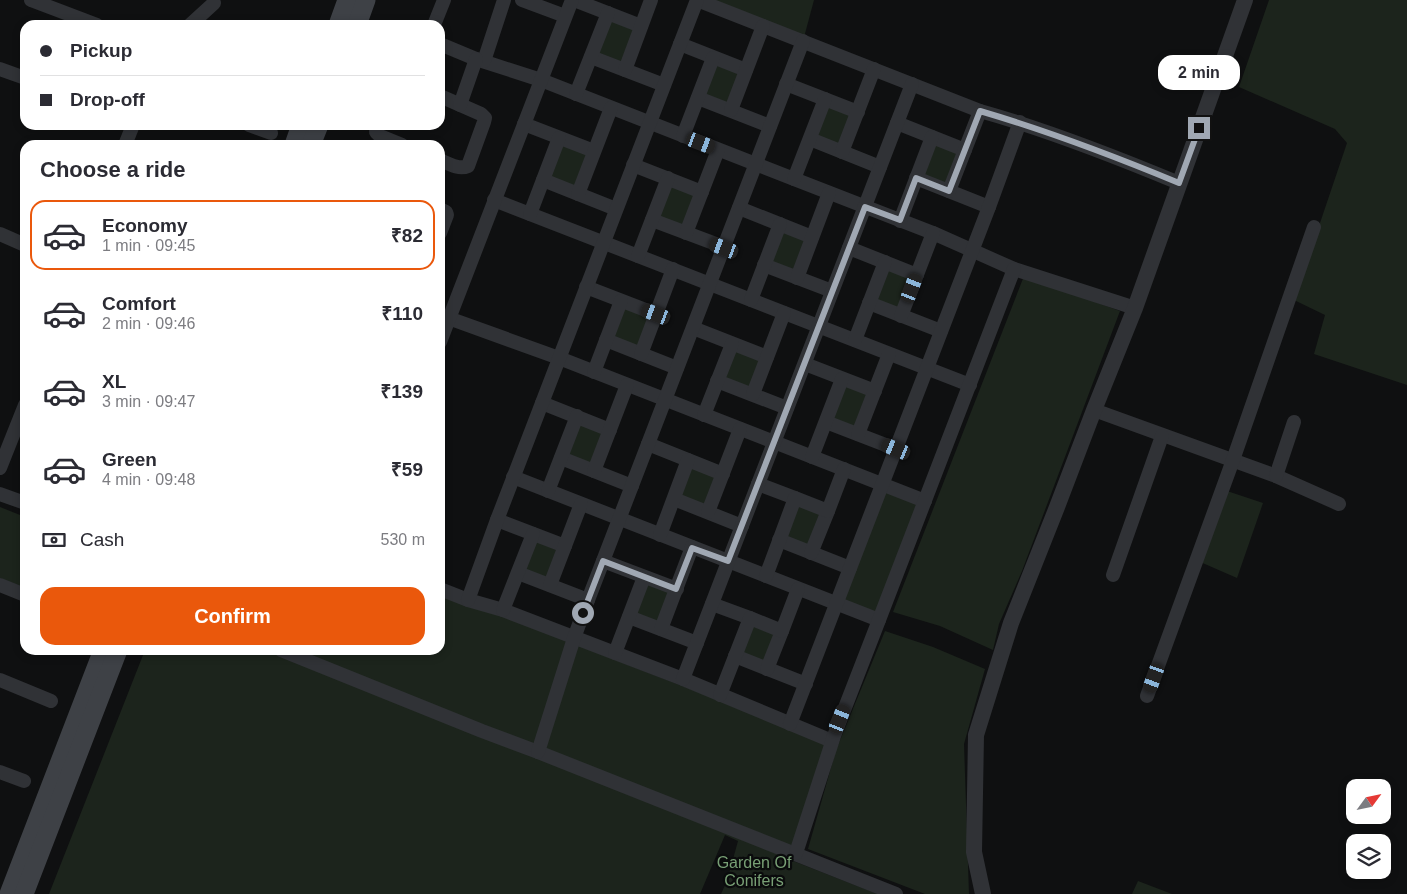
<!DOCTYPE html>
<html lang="en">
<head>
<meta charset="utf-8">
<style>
  body { margin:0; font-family:Arial,sans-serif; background:#f2f2f3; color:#2b2b33; height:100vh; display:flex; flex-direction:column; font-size:19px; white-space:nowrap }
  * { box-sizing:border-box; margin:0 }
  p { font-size:16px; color:#7c7c81 }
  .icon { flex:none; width:28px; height:28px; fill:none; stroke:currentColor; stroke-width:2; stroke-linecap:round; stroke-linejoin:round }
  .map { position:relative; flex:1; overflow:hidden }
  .drawer { position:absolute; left:20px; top:140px; width:425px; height:515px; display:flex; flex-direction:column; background:#fff; border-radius:15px; box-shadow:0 2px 8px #0003 }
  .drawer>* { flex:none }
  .guide { position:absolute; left:20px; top:20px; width:425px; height:110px; border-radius:15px; box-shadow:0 2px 8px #0003; display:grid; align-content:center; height:110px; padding:0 20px; background:#fff }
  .needle { width:32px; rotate:57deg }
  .tools { position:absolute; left:1346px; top:779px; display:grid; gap:10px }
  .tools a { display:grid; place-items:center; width:45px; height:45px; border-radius:10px; background:#fff; box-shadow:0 2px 8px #0003; font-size:25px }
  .end { position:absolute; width:22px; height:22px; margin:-11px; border:6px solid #a0a8b3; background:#111; box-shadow:0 0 0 2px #111 }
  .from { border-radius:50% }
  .bubble { position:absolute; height:35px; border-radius:15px; background:#fff; box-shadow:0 2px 8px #0003; font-size:16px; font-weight:700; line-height:35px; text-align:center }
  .car { position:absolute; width:15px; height:30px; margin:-15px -8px; border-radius:6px; box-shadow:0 0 4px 1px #0007; background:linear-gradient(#222 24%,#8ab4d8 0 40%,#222 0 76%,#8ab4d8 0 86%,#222 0) }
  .guide b { display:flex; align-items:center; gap:18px; height:48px; font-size:19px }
  .guide b+b { border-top:1px solid #e1e1e2 }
  .guide i { width:12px; height:12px; background:#2b2b33 }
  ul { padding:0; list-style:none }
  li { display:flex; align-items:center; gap:15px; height:70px; margin:0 10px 8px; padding:0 10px; border:2px solid transparent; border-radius:15px }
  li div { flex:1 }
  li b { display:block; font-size:19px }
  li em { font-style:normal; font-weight:700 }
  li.selected { border-color:#ea580c }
  li>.icon { width:45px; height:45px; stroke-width:1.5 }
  h2 { padding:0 20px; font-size:22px; line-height:60px }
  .pay { display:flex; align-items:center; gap:12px; height:55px; padding:0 20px; font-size:19px }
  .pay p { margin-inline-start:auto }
  .cta { display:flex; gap:10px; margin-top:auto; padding:10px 20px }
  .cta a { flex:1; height:58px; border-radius:15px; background:#ea580c; color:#fff; font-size:20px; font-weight:700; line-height:58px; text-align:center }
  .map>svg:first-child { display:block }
  .green { fill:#1c241c }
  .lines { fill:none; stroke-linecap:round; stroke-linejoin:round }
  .minor { stroke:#303236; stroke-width:14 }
  .tertiary { stroke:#303236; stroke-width:16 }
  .secondary { stroke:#3e4146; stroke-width:19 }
  .route { stroke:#a0a8b3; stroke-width:6 }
  .labels { text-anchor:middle; stroke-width:4.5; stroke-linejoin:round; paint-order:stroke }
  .park-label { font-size:16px; fill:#789f75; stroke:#0a0b0c }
</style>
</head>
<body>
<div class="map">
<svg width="1407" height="894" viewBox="0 0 1407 894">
  <rect width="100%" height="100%" fill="#0f1011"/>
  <g class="green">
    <polygon points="690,0 814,0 803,41"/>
    <polygon points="1269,0 1407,0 1407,385 1314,354 1325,315 1294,300 1347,143 1335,129 1239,87"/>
    <polygon points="611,18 636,29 622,64 596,54"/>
    <polygon points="716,63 738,74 729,105 704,95"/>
    <polygon points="827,104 851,116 839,146 815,137"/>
    <polygon points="935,142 959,153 946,185 923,175"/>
    <polygon points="562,143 588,154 574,188 549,177"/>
    <polygon points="670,184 696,195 684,227 659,218"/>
    <polygon points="782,229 807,240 794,272 770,262"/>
    <polygon points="888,267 911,277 898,309 875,299"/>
    <polygon points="1024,276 1120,311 1022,571 999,624 993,650 940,626 893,612"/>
    <polygon points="624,306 650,317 638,347 612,337"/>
    <polygon points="735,349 762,360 750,389 723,378"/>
    <polygon points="845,384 869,394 856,427 832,419"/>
    <polygon points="579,422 605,432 592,466 566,456"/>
    <polygon points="692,465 717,476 705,505 680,496"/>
    <polygon points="882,485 925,501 879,620 837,603"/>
    <polygon points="1227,491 1263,503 1237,578 1198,561"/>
    <polygon points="799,503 822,514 808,547 786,538"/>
    <polygon points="0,507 25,517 25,588 0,578"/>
    <polygon points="535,539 560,548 547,580 523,570"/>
    <polygon points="647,581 671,592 659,623 635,613"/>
    <polygon points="440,592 832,744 788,859 878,894 721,894 727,881 738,841 725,835 700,894 49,894 145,650 440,650"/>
    <polygon points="753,623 777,633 765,662 741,654"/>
    <polygon points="885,631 933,647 985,669 964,744 969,894 925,894 808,849 836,750"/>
    <polygon points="1138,881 1172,894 1132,894"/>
  </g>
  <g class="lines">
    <g class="minor">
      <polyline points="31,0 97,25"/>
      <polyline points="522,0 565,16"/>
      <polyline points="574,0 641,26"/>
      <path d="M697,0L980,111C1048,130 1114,156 1179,183"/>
      <polyline points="190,25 214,3"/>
      <polyline points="434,25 444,0"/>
      <polyline points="440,44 476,59 541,80 794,179 933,233 1014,269 1135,308"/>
      <polyline points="680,44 746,70"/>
      <polyline points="591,57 664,85"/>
      <polyline points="484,61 504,0"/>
      <polyline points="0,69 25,78"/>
      <polyline points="625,70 651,0"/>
      <polyline points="786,84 858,112"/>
      <polyline points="576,94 608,13"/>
      <path d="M440,96L481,114L485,118L484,122L468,166C459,170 449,164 440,160"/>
      <polyline points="698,98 770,126"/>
      <polyline points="460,105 476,59"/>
      <polyline points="731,110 763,26"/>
      <polyline points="897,123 965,150"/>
      <polyline points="524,124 594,151"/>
      <polyline points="249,125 271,133"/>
      <polyline points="377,125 376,132 380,136 402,145"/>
      <polyline points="683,136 713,58"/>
      <polyline points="810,139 880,167"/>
      <polyline points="125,145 133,125"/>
      <polyline points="842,152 874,69"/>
      <polyline points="633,165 702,192"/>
      <polyline points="916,178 989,207"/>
      <polyline points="794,179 825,99"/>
      <polyline points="543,180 616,209"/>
      <polyline points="949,191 980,111"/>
      <polyline points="578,194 611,108"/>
      <polyline points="494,200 970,385"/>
      <polyline points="739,208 812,237"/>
      <polyline points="440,209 446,212 447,215 440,233"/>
      <polyline points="530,214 559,138"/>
      <polyline points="652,220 724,247"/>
      <polyline points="900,221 932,137"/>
      <polyline points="686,233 718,150"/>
      <polyline points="0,234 25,245"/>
      <polyline points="849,248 917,275"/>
      <polyline points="638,256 668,178"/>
      <polyline points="764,265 832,291"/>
      <polyline points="797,278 829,193"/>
      <polyline points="586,287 656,314"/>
      <polyline points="751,300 780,224"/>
      <polyline points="869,303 941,331"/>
      <polyline points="440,315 559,358 925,501"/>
      <polyline points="901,316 933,233"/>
      <polyline points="693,328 767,357"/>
      <polyline points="606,340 677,368"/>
      <polyline points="855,340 885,262"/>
      <polyline points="440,342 572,0"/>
      <polyline points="641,354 673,269"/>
      <polyline points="805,364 875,391"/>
      <polyline points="594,372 621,301"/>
      <polyline points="717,381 787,408"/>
      <polyline points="753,394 784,313"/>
      <polyline points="542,403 610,430"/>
      <polyline points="1094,410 1276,476 1339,504"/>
      <polyline points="704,415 732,344"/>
      <polyline points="826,422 896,449"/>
      <polyline points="858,434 889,354"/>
      <polyline points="648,444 723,474"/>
      <polyline points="812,457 842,379"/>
      <polyline points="561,458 632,486"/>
      <polyline points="0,468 25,405"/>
      <polyline points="594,471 627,385"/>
      <polyline points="1276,476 1294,422"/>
      <polyline points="513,477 879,620"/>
      <polyline points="758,484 795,498"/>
      <polyline points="548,491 577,416"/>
      <polyline points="0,494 25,503"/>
      <polyline points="674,499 742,526"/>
      <polyline points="708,512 740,429"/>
      <polyline points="497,520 565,546"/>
      <polyline points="660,535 688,460"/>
      <polyline points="779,540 850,568"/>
      <polyline points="811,553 828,511"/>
      <polyline points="603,561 677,589"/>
      <polyline points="518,573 588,600"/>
      <polyline points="1113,575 1162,436"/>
      <polyline points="766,576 795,498 828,511 844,469"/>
      <polyline points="0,585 25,595"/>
      <polyline points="550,585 581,504"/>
      <polyline points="440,589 468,600 503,610 615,653 683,679 832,741"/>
      <polyline points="468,600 497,520 697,0"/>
      <polyline points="712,604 750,618"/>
      <polyline points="503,610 533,534"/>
      <polyline points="629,617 697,643"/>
      <polyline points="661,629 692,547"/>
      <polyline points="281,650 482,731 538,752 896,894"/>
      <polyline points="615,653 644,577"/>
      <polyline points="735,656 806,684"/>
      <polyline points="767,669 782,631"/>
      <polyline points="683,679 912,84"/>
      <polyline points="0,680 51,701"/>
      <polyline points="720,695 750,618 782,631 798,589"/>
      <polyline points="1147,696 1233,460 1314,227"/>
      <polyline points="790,724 989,207 1020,122"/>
      <polyline points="538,752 574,638 588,600 803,41"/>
      <polyline points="0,772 24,781"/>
      <polyline points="796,853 834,736 879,620 1014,269"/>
    </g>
    <polyline class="tertiary" points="983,894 974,852 976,735 1011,623 1057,507 1094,410 1135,308 1245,0"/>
    <g class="secondary">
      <polyline points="338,25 347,0"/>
      <polyline points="357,25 366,0"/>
      <polyline points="294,145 301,125"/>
      <polyline points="311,145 319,125"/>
      <polyline points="9,894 103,650"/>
      <polyline points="24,894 118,650"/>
    </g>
  </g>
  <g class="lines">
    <path class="route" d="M583,613L603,561L676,589L692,548L728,561L865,207L900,220L916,178L949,191L980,111C1048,131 1114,156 1179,183L1199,128"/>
  </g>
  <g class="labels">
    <g class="park-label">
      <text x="754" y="868">Garden Of<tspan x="754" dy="18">Conifers</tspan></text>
    </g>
  </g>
</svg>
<div class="tools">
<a><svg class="needle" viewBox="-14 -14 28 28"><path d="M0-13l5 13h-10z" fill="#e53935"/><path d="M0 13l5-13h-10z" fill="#7c7c81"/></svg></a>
<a><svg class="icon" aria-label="layers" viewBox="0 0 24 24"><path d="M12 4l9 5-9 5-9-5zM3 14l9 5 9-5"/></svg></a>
</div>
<i class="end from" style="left:583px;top:613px"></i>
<i class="end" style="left:1199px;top:128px"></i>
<div class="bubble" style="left:1158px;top:55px;width:82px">2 min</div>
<i class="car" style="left:701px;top:143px;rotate:111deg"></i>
<i class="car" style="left:724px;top:248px;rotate:291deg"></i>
<i class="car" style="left:912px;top:288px;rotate:21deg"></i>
<i class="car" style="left:656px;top:314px;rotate:291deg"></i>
<i class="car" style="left:896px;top:449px;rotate:292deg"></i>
<i class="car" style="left:1154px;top:678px;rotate:200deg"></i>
<i class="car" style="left:840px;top:719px;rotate:22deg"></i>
<div class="guide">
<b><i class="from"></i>Pickup</b>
<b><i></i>Drop-off</b>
</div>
<section class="drawer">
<h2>Choose a ride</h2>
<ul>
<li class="selected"><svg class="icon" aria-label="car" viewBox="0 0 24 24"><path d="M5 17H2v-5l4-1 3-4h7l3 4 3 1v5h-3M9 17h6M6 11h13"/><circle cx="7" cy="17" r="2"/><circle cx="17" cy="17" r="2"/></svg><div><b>Economy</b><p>1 min · 09:45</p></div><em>₹82</em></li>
<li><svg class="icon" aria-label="car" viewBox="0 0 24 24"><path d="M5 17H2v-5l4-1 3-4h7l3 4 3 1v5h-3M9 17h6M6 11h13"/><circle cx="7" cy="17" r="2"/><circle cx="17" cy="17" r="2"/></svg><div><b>Comfort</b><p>2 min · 09:46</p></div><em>₹110</em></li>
<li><svg class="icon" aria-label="car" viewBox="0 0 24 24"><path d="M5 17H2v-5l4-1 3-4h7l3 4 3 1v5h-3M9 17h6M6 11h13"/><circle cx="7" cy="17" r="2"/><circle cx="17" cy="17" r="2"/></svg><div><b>XL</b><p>3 min · 09:47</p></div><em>₹139</em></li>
<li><svg class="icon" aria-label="car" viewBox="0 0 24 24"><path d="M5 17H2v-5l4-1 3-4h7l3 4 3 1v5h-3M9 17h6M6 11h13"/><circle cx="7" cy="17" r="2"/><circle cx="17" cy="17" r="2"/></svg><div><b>Green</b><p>4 min · 09:48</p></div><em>₹59</em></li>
</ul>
<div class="pay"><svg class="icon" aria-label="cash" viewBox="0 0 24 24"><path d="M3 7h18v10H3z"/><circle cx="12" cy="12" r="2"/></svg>Cash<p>530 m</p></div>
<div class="cta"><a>Confirm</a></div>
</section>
</div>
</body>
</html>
